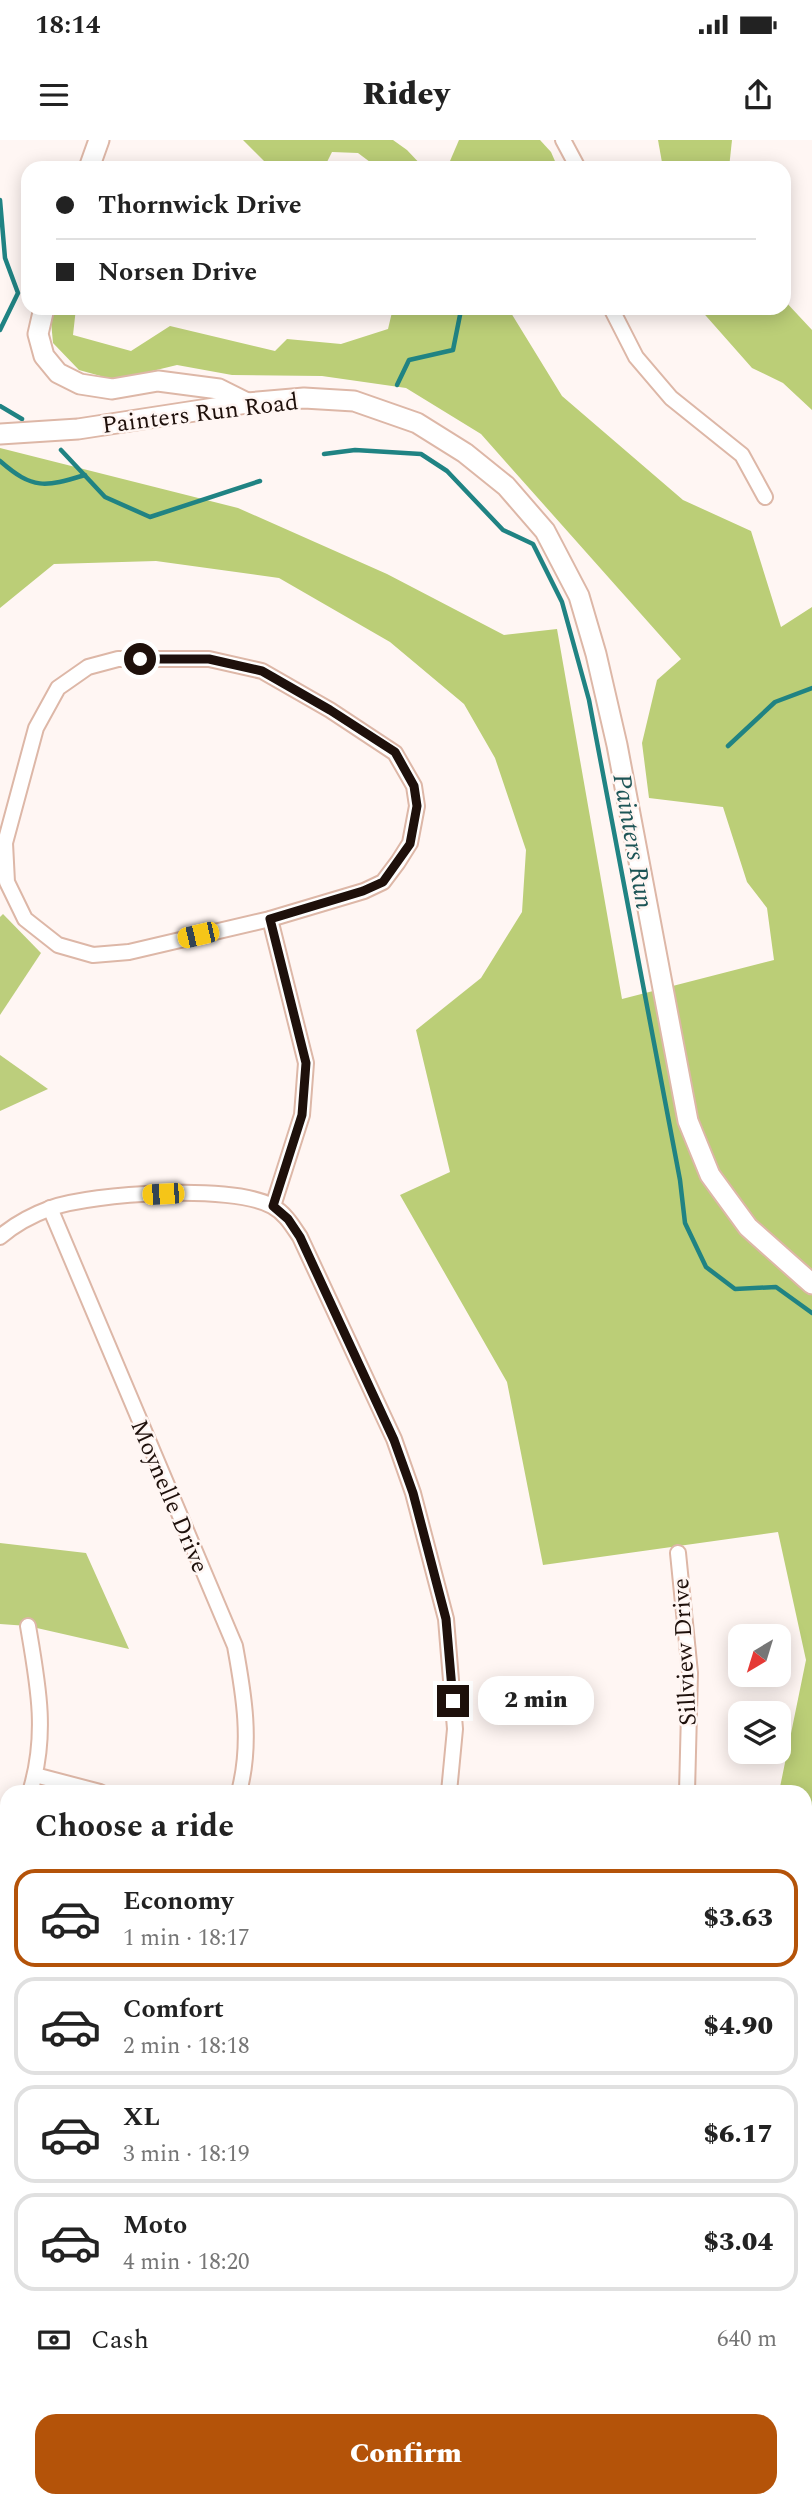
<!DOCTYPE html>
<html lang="en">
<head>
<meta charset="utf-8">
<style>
  body { margin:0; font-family:Spectral,serif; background:#f2f2f2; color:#222; height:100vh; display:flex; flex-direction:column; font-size:26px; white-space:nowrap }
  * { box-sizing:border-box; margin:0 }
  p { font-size:23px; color:#767676 }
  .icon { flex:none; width:38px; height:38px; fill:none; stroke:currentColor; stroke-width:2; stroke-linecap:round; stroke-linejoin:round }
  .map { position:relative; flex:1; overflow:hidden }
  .panel { position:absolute; left:0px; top:1645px; width:812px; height:723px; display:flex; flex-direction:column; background:#fff; border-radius:21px 21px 0 0; box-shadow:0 4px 18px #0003 }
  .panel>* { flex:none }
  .banner { position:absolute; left:21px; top:21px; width:770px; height:154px; border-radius:21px; box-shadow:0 4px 18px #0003; display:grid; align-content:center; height:154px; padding:0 35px; background:#fff }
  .needle { width:46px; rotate:218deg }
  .controls { position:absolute; left:728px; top:1484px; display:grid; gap:14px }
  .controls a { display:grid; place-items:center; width:63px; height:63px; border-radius:14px; background:#fff; box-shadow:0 4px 18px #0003; font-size:35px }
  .end { position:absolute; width:32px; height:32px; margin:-16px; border:9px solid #1e100b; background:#fff; box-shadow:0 0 0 4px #fff }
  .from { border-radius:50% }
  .bubble { position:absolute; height:49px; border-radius:21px; background:#fff; box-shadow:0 4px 18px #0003; font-size:23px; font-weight:800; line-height:49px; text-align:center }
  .car { position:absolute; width:21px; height:42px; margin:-21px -10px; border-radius:9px; box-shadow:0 0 5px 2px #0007; background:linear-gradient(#f5c518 24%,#345 0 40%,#f5c518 0 76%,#345 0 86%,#f5c518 0) }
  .banner b { display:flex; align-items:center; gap:24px; height:66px; font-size:26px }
  .banner b+b { border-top:2px solid #e0e0e0 }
  .banner i { width:18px; height:18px; background:#222 }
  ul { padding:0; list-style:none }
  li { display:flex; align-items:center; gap:21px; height:98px; margin:0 14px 10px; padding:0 21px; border:4px solid #e0e0e0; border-radius:21px }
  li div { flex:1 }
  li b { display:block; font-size:26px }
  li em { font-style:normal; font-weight:800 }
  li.current { border-color:#b45309 }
  li>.icon { width:63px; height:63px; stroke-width:1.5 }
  h2 { padding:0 35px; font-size:32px; line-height:84px }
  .pay { display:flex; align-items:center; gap:18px; height:77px; padding:0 35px; font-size:26px }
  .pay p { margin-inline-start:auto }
  .primary-button { display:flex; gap:14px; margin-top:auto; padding:14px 35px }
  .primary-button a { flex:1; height:80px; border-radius:21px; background:#b45309; color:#fff; font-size:28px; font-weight:800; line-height:80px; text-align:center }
  .status { display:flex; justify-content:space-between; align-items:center; height:49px; padding:0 35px; background:#fff; direction:ltr }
  .status svg { height:19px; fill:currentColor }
  header { display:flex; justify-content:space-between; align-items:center; height:91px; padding:0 35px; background:#fff; font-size:32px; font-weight:800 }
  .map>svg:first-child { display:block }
  .green { fill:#bcce7c }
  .forest { fill:#bbce77 }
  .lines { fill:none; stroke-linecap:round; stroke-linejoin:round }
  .stream { stroke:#208383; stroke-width:4.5 }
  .street-casing { stroke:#ddb7a7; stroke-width:18 }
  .secondary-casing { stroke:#ddb7a7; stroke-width:23 }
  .street { stroke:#fff; stroke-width:14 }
  .secondary { stroke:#fff; stroke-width:19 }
  .route { stroke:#1e100b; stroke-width:9 }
  .labels { text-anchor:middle; stroke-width:5; stroke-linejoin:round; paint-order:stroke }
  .street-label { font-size:24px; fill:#1e100b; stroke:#fff6f3 }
  .water-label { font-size:26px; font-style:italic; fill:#1d5456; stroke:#fff6f3 }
</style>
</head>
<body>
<div class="status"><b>18:14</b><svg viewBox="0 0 49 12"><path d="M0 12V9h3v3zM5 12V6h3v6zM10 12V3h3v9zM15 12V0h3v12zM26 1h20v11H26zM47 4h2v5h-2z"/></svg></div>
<header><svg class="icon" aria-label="menu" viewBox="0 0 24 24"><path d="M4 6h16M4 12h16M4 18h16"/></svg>Ridey<svg class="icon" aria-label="share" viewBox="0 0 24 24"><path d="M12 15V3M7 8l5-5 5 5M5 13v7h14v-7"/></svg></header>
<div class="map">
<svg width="812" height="2367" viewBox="0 0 812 2367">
  <rect width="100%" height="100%" fill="#fff6f3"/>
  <g class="green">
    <polygon points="3,774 41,813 0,875 0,777"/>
    <polygon points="0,915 48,949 0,971"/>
    <polygon points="0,1403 86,1413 129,1509 28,1486 0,1484"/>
  </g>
  <g class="forest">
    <polygon points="243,0 393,0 407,10 424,28 378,28 358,13 332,12 324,28 271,28"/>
    <polygon points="459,0 540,0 551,12 558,28 447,28"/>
    <polygon points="658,0 732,0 729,28 663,28"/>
    <polygon points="784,160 812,190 812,270 783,243 752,228 699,168 784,168"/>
    <polygon points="55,168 76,168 73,195 131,211 170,186 275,211 287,199 341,204 388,189 393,168 508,168 562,256 683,360 751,391 781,487 812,467 812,2304 805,2305 805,1652 779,1652 806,1520 778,1392 543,1425 507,1242 400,1055 450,1032 416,890 481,838 522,772 526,710 495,618 464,564 390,502 279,438 156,421 54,424 0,468 0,308 238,368 387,434 504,495 557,489 622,859 774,820 767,768 747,742 723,667 649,658 642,603 657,540 681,519 481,294 406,248 322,236 232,235 177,225 115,240 79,230 53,203 51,181"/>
    <polygon points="292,2361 565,2361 538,2367 283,2367"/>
  </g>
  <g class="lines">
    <g class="stream">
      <polyline points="0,60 5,118 18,153 0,190"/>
      <polyline points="397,245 409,220 453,210 461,170"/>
      <polyline points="0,266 22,279"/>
      <polyline points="61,310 105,357 150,377 260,341"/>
      <polyline points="324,314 355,310 421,314 447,331 503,390 533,404 562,462 589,560 680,1040 685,1083 706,1127 735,1149 776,1147 812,1173"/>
      <path d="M0,321C33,350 45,347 85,335"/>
      <polyline points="728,606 775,562 812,548"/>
    </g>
    <g class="street-casing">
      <g id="street">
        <polyline points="563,0 578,28"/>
        <polyline points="611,168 636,217 671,258 742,315 765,357"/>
        <polygon points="118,519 209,519 262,531 330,570 395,613 414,646 417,666 410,703 398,722 383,742 364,751 270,779 129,812 93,815 58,805 25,779 7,742 5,703 36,588 58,548 88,527"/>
        <polyline points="270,779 306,923 302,975 273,1066"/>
        <path d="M50,1068L235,1506C244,1555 252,1603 239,1652"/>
        <path d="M0,1097C15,1084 32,1075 51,1068C94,1053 231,1044 272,1066C285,1073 292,1085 300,1097L394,1299L413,1353L446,1479L455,1589L449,1652"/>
        <polyline points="678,1413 690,1533 687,1652"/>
        <path d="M28,1486C38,1544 48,1595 30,1652"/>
        <polyline points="35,1635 100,1652"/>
        <polyline points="0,1708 7,1698"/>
        <polyline points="0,1967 7,1962"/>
        <polyline points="0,2203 7,2202"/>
        <polyline points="130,2367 139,2361"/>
      </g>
    </g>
    <g class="secondary-casing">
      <g id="secondary">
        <polyline points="89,28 99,0"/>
        <polyline points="44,168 38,194 44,216 58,233 80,244 112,249 158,241 219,249 247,263"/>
        <polyline points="0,294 78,289 247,263 304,258 354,261 417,283 465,313 506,346 545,391 579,456 596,514 617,605 688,981 710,1035 748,1087 812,1144"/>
      </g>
    </g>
    <use href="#street" class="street"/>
    <use href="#secondary" class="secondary"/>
  </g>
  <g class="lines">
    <polyline class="route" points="140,519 209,519 262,531 330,570 395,612 414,646 417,666 410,704 383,742 363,751 270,779 306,923 302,975 273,1066 288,1079 300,1097 394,1300 413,1353 446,1479 453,1561"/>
  </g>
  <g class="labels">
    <g class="street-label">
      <text transform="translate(200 273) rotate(-7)" y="8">Painters Run Road</text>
      <text transform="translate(170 1356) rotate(67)" y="8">Moynelle Drive</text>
      <text transform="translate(684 1512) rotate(-93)" y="8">Sillview Drive</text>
    </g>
    <g class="water-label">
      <text transform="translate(634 701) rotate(80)" y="9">Painters Run</text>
    </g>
  </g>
</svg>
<div class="controls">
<a><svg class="needle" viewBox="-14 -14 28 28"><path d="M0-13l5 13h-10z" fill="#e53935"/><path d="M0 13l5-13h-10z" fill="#767676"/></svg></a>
<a><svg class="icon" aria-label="layers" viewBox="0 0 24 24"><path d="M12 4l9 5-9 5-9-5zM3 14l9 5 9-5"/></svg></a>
</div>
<i class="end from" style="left:140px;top:519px"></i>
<i class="end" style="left:453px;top:1561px"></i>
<div class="bubble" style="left:478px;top:1536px;width:116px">2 min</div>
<i class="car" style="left:198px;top:795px;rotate:257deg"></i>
<i class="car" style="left:163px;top:1054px;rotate:267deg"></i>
<div class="banner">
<b><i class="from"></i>Thornwick Drive</b>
<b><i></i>Norsen Drive</b>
</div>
<section class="panel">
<h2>Choose a ride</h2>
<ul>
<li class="current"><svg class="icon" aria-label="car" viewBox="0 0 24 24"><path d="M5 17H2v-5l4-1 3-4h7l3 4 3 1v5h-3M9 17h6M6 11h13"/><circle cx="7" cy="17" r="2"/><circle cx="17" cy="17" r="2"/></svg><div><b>Economy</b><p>1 min · 18:17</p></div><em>$3.63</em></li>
<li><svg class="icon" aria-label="car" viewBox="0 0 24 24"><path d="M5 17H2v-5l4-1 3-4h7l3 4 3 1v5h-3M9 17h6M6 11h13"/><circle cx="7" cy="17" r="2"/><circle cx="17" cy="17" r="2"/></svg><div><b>Comfort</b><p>2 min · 18:18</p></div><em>$4.90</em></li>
<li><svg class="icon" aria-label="car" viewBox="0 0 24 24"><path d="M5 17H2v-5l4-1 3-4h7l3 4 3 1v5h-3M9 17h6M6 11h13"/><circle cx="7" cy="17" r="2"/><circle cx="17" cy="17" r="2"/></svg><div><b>XL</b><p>3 min · 18:19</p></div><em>$6.17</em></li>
<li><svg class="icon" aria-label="car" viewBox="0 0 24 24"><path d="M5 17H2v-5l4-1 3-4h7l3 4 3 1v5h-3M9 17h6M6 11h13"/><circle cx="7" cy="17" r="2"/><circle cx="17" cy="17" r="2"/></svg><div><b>Moto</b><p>4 min · 18:20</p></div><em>$3.04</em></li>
</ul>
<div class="pay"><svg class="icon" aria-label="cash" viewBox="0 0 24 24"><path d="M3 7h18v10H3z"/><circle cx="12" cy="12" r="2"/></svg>Cash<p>640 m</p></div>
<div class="primary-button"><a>Confirm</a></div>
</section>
</div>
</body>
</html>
